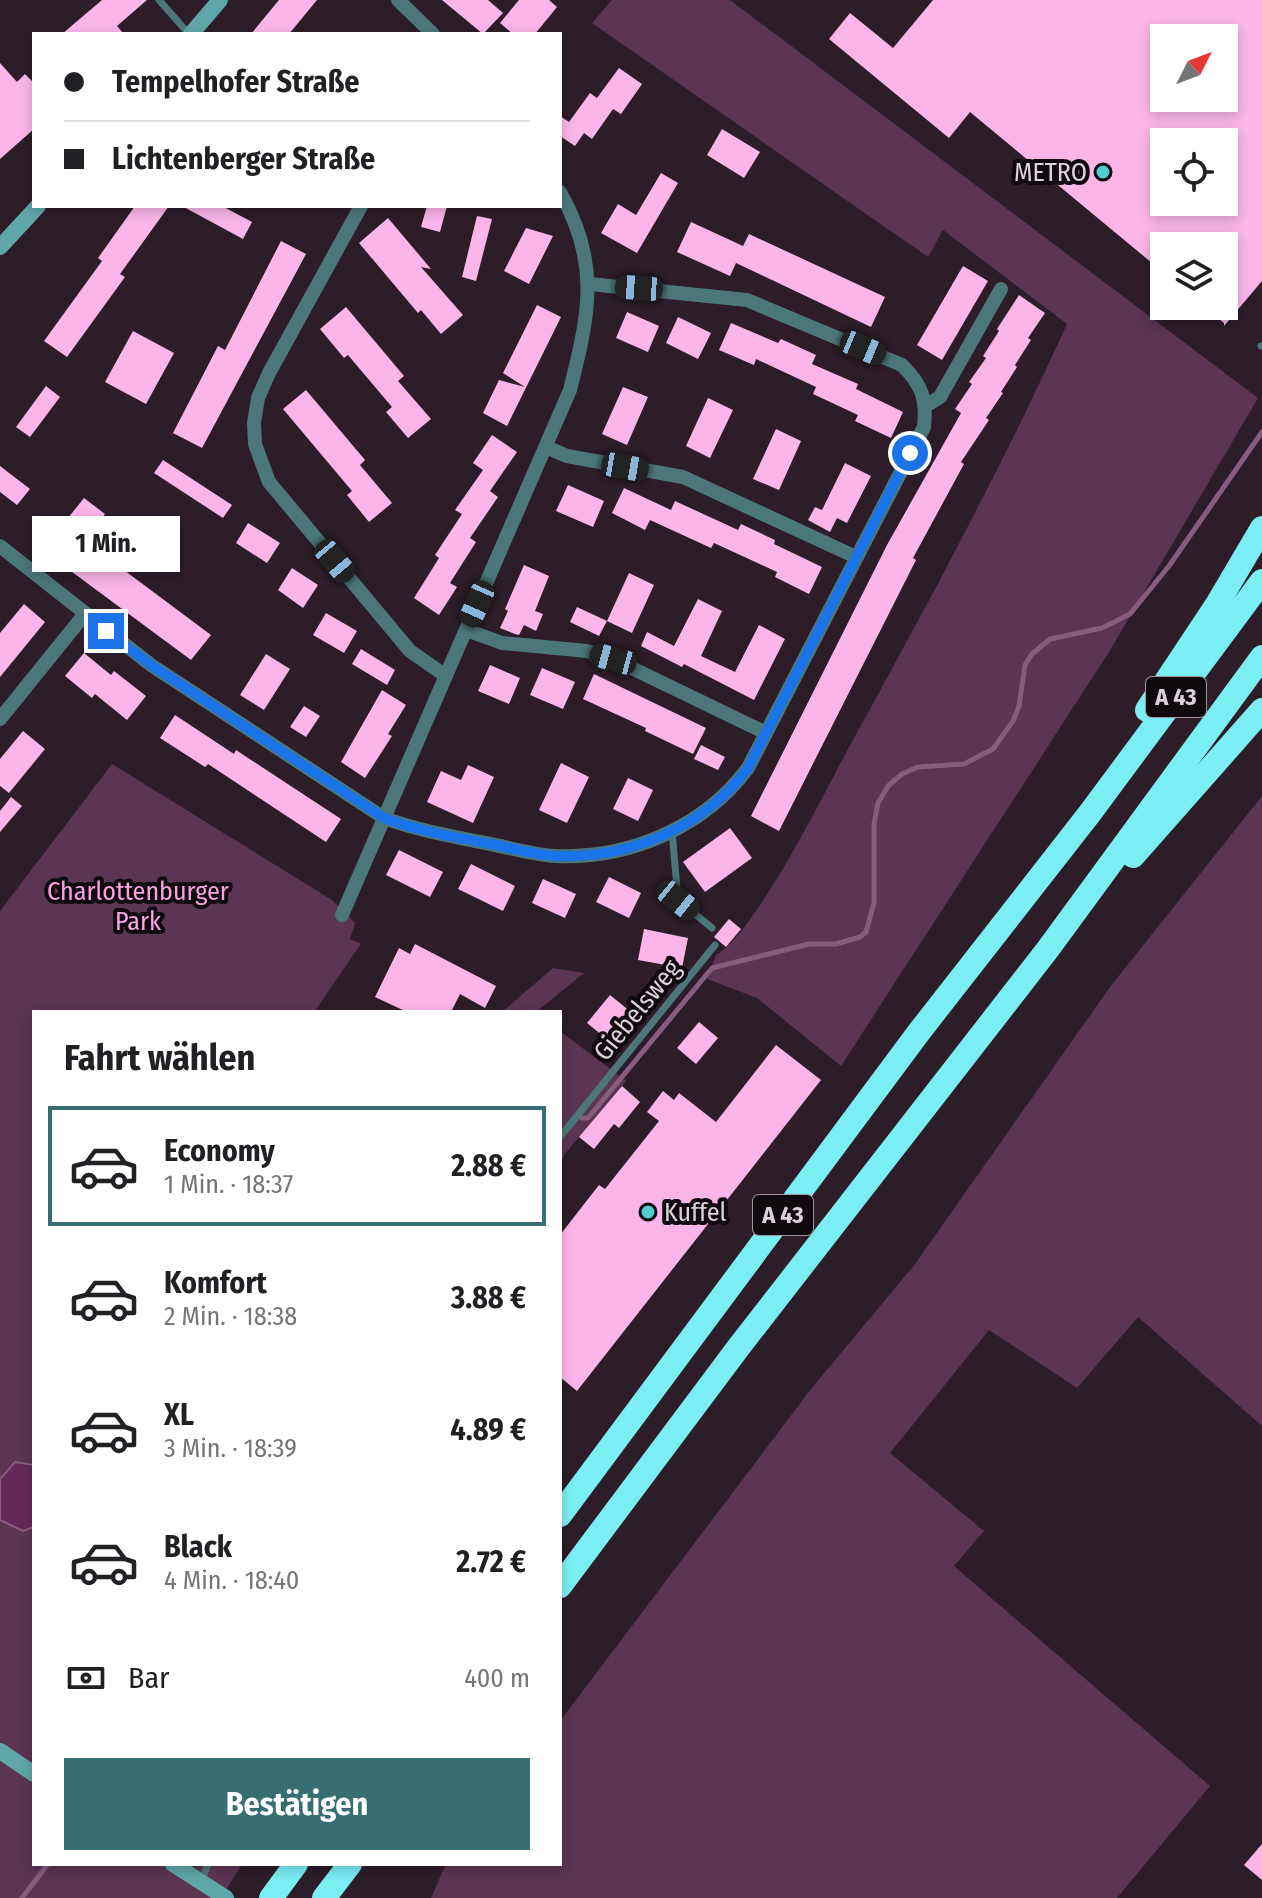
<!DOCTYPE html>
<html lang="de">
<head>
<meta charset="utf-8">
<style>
  body { margin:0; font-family:"Fira Sans Condensed",sans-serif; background:#f6f6f6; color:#202124; height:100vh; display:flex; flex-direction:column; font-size:30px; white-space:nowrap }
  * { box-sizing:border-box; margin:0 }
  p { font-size:26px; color:#757577 }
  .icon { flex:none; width:44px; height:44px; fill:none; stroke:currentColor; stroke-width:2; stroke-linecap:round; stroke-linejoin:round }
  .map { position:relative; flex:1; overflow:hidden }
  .sheet { position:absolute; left:32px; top:1010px; width:530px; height:856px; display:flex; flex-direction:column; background:#fff; border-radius:0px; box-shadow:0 4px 12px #0003 }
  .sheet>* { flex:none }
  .hud { position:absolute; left:32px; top:32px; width:530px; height:176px; border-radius:0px; box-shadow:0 4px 12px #0003; display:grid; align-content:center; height:176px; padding:0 32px; background:#fff }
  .needle { width:52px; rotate:48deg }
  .fabs { position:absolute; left:1150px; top:24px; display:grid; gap:16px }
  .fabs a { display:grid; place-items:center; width:88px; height:88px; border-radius:0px; background:#fff; box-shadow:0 4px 12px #0003; font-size:40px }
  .end { position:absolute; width:36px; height:36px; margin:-18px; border:10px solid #1a73e8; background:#fff; box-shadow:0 0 0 4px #fff }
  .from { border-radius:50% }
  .bubble { position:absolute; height:56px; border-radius:0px; background:#fff; box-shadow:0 4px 12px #0003; font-size:26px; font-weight:700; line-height:56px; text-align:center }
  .car { position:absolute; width:24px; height:48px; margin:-24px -12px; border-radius:10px; box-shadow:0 0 6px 2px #0007; background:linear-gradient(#222 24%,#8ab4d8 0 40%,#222 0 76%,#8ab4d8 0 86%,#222 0) }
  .hud b { display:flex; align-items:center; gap:28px; height:76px; font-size:30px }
  .hud b+b { border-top:2px solid #e0e0e0 }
  .hud i { width:20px; height:20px; background:#202124 }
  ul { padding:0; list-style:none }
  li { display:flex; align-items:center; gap:24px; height:120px; margin:0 16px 12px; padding:0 16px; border:4px solid transparent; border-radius:0px }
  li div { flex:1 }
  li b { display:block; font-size:30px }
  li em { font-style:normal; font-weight:700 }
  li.on { border-color:#366e72 }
  li>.icon { width:72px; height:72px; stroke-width:1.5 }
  h2 { padding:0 32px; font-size:36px; line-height:96px }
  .pay { display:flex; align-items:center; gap:20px; height:88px; padding:0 32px; font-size:30px }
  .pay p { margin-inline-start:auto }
  .button { display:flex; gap:16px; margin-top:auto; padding:16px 32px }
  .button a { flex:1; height:92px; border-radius:0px; background:#366e72; color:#fff; font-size:32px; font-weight:700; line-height:92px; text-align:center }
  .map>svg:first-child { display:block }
  .green { fill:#5b3552 }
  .water { fill:#642958; stroke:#885c7f; stroke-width:2 }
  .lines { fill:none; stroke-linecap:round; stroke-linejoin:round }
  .stream { stroke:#885c7f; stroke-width:5 }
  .building { fill:#fbb5e9; fill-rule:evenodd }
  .lane { stroke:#4c7779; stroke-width:7 }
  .street { stroke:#4c7779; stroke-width:14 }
  .secondary { stroke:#60a7aa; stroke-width:16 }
  .highway { stroke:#7beef4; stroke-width:24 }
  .route { stroke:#1a73e8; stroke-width:10 }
  .poi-dot { fill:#51ccd2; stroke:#100a0f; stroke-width:3 }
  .labels { text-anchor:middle; stroke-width:8; stroke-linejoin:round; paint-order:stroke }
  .shield { fill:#100a0f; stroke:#9f969c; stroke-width:2 }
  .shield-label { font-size:24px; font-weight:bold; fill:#dcd2d9 }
  .poi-label { font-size:26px; fill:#dcd2d9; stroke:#100a0f; text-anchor:end }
  .park-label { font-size:26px; fill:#faa1e4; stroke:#100a0f }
  .street-label { font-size:26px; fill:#dcd2d9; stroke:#100a0f }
</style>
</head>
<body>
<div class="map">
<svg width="1262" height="1898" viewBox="0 0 1262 1898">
  <rect width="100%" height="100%" fill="#2c1d28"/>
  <g class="green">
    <path d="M612,0H730L1258,398L1109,652L841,1066L757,998L707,979L716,955C753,935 819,804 841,762C920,618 999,474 1067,324L943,230L928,257L592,23Z"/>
    <polygon points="112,764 332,900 355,923 350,939 361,944 314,1012 34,1012 34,1864 242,1864 221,1898 0,1898 0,911"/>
    <polygon points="1262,796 1262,1426 1138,1317 1077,1388 989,1330 890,1453 984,1531 954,1566 1210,1786 1117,1898 431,1898 446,1864 560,1864 560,1721 811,1389 915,1264 1110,987"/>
    <polygon points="553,968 584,973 536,1012 502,1012"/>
    <polygon points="560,1031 626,1081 564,1155 560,1166"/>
  </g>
  <polygon class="water" points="15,1462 34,1465 34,1527 23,1531 0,1520 0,1479"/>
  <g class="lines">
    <g class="stream">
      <polyline points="582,1118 588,1118 712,968 809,944 836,944 860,937 866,932 874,903 874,824 878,803 888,786 902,774 918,767 964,764 993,749 1013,721 1019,706 1025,665 1032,654 1050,639 1102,628 1130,614 1169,566 1262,432"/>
      <polyline points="22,1898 48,1864"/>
    </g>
  </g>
  <g class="building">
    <polygon points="102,0 147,0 117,26 124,34 62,34"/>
    <polygon points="279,0 317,0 289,34 251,34"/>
    <polygon points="442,0 488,0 503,13 483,34"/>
    <polygon points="519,0 549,0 557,7 535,34 513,34 500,23"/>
    <path d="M933,0H1262V281L1224,326V323L1204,306H1224V246H1164V273L970,112L949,138L829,39L850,13L893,48ZM1164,38H1224V98H1164ZM1164,142H1224V202H1164Z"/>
    <polygon points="0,63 17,82 25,74 34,83 34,129 0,159"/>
    <polygon points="619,68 642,84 621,114 613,109 592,139 584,133 575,146 560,136 560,116 569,122 590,93 597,98"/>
    <polygon points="722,129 760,152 744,178 707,155"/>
    <polygon points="661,173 678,183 637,253 601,233 618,204 636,215"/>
    <polygon points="135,206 169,206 120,274 125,277 67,357 44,341 102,261 98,258"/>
    <polygon points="182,206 222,206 252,222 243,239"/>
    <polygon points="427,206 447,206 440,232 421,227"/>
    <polygon points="477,216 492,219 476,281 462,277"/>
    <polygon points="388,218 431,269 421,267 463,315 441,334 421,310 418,313 359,243"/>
    <polygon points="691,222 743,246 749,234 885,297 871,327 736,263 730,276 677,252"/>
    <polygon points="526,228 553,236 529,284 504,271"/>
    <polygon points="281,241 306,254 202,448 173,433 218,346 225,350"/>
    <polygon points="963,266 988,281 942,360 917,345"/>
    <polygon points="1019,295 1045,313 1028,338 1031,340 1015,365 1017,367 1001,392 1003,393 986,418 989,420 961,462 964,464 913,558 916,560 779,831 751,816 887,545 961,413 955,409 972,384 969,382 986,358 983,356 999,331 997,329"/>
    <polygon points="537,305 561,317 507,426 483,413 499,380 525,387 503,373"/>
    <polygon points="346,307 404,376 398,381 431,419 408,438 386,412 392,407 348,355 344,358 320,329"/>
    <polygon points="627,312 659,326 648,352 616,338"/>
    <polygon points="678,317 711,333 698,359 666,343"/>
    <polygon points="731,323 778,343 781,339 816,355 812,364 858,384 856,389 903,412 891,438 855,421 858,415 813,394 816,387 756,359 754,365 719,350"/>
    <polygon points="133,331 174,353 146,404 105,382"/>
    <polygon points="46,386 60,397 30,437 16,427"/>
    <polygon points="623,387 648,397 627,445 602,434"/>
    <polygon points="306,390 365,460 360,465 392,503 369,522 347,495 352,491 283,409"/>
    <polygon points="708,398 733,410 710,458 686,446"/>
    <polygon points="776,429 801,441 779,490 753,479"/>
    <polygon points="492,435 517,452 490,491 498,497 470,538 476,542 450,583 457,587 439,615 414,598 439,558 435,555 462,514 455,510 483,470 473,463"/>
    <polygon points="163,460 232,505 223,518 154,473"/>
    <polygon points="845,463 871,476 847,523 837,518 830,532 808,520 815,507 822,510"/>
    <polygon points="0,466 30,489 17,505 0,492"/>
    <polygon points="568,485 604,501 593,527 556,511"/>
    <polygon points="624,488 671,510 675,501 738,530 741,524 775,540 774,544 822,567 809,594 775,577 777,572 714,543 711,548 650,520 645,530 612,513"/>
    <polygon points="84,498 105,514 85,541 211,635 191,660 33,543 56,516 64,523"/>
    <polygon points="248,523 280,543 267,563 236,543"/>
    <polygon points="524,565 549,576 535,611 543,614 536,631 524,625 519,635 515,634 500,628 508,611 505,609"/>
    <polygon points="292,568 318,585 303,608 278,590"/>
    <polygon points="629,573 654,585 632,633 607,621"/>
    <polygon points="698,599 722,611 701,656 735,672 759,625 785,639 754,700 684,664 682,667 641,646 647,632 674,646"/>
    <polygon points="24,604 45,622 0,677 0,633"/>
    <polygon points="577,607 607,621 599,636 570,622"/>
    <polygon points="326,613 357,631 344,653 313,635"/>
    <polygon points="361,649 395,670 387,685 352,664"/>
    <polygon points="84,653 111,675 114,671 146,696 127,720 95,694 92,698 65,676"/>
    <polygon points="266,654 290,669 264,710 240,695"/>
    <polygon points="490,665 520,678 509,704 478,691"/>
    <polygon points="542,668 575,682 563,709 530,695"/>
    <polygon points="594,674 706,728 693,754 645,731 646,728 583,699"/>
    <polygon points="382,690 406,705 388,734 392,736 365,778 341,762"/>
    <polygon points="304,706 320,716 306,737 290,727"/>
    <polygon points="175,715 234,754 236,750 341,819 326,842 208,764 205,767 160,738"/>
    <polygon points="23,731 45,749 9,793 0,786 0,759"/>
    <polygon points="701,745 725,757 718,770 694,759"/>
    <polygon points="561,763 589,777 567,823 539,810"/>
    <polygon points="468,765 494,777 473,823 427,802 441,771 461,780"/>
    <polygon points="628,778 653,790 638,821 613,809"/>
    <polygon points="11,797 22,806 0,832 0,811"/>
    <polygon points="730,828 752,858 705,892 683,862"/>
    <polygon points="399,850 443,872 430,897 386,875"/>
    <polygon points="471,864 515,886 503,911 458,889"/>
    <polygon points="609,877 641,893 629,918 596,902"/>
    <polygon points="543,879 576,894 565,918 532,903"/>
    <polygon points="729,919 741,929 726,947 714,937"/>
    <polygon points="644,929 688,938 682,968 638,960"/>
    <polygon points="415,944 496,986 485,1008 460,994 451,1012 407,1012 375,997 399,948 410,954"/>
    <polygon points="610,995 631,1012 608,1040 587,1023"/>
    <polygon points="699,1022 718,1038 696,1064 677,1048"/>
    <polygon points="776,1045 821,1080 577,1391 560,1377 560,1235 599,1185 605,1189 659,1121 647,1112 663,1091 674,1100 679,1093 716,1122"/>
    <polygon points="622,1086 640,1102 619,1128 614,1124 594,1149 579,1137"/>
    <polygon points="1262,1844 1262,1880 1244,1865"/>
  </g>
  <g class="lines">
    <g class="lane">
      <polyline points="159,0 189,34"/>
      <polyline points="1261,346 1262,346"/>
      <polyline points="672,831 678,900 712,928"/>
      <polyline points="560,1137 715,945"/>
      <polyline points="202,1880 208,1864"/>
    </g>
    <g class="street">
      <polyline points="398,0 433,34"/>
      <polyline points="361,206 269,373 258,398 254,423 255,444 269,482 410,651 446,676"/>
      <polyline points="927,405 940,397 1001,289"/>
      <polyline points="546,447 567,456 683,477 856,557"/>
      <path d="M0,546L151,665L384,818C417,830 450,836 485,843C508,847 533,855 556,856C630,859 704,827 748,768L924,427C927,399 922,385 902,365L747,300L590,284"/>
      <polyline points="466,630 502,643 587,651 613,659 766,733"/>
      <polyline points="0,719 84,615"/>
      <path d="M342,915L570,390C589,314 601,264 560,192"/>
    </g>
    <g class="secondary">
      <polyline points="191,34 220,0"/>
      <polyline points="0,247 38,206"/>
      <polyline points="0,1751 34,1774"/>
      <polyline points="173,1864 226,1898"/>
    </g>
    <g class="highway">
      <polyline points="1147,710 1216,606 1262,528"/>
      <polyline points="1133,856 1262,710"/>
      <polyline points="560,1515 919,1032 1090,813 1262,581"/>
      <polyline points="560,1586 738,1348 1048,949 1262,657"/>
      <polyline points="271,1898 296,1864"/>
      <polyline points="324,1898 350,1864"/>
    </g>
  </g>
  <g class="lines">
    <path class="route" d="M106,631L151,665L384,818C419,831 454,837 491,844C512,848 535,855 556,856C630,859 704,827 748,768L910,453"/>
  </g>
  <g class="poi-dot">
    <circle cx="1103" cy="172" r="8"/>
    <circle cx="648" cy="1212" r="8"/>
  </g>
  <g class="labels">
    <g class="shield">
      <rect x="1146" y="677" width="60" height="40" rx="6"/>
      <rect x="753" y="1195" width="60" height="40" rx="6"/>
    </g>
    <g class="shield-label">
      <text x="1176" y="705">A 43</text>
      <text x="783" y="1223">A 43</text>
    </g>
    <g class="poi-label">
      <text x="1087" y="181">METRO</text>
      <text x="664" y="1221" text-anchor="start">Kuffel</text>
    </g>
    <g class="park-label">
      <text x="138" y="900">Charlottenburger<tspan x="138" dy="30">Park</tspan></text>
    </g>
    <g class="street-label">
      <text transform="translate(637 1010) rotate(-51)" y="9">Giebelsweg</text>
    </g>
  </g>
</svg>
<div class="fabs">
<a><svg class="needle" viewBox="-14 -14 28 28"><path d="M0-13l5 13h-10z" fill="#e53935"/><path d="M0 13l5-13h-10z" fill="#757577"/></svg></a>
<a><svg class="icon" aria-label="locate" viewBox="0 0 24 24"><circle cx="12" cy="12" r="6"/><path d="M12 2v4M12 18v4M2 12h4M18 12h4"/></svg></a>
<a><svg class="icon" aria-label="layers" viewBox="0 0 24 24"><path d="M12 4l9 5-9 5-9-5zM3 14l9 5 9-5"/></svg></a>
</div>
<i class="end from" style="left:910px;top:453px"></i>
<i class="end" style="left:106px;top:631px"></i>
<div class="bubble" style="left:32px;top:516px;width:148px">1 Min.</div>
<i class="car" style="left:639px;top:288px;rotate:274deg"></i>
<i class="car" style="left:863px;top:348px;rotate:113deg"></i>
<i class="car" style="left:625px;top:467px;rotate:100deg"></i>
<i class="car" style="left:335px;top:561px;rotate:140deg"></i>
<i class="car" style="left:477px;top:604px;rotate:204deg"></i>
<i class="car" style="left:613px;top:659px;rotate:285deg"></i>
<i class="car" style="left:678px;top:900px;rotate:129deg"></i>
<div class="hud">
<b><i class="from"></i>Tempelhofer Straße</b>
<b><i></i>Lichtenberger Straße</b>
</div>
<section class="sheet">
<h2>Fahrt wählen</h2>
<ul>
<li class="on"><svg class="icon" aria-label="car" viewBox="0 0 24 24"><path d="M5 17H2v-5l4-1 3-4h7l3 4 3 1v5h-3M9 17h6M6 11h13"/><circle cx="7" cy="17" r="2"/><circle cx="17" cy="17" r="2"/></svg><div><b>Economy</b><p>1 Min. · 18:37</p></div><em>2.88 €</em></li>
<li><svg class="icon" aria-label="car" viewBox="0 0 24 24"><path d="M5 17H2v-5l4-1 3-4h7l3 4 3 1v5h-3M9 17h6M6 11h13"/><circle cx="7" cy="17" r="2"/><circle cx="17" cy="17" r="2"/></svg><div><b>Komfort</b><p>2 Min. · 18:38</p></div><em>3.88 €</em></li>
<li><svg class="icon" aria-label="car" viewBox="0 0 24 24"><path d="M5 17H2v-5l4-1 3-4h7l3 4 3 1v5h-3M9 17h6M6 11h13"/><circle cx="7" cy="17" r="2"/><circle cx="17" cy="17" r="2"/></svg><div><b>XL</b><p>3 Min. · 18:39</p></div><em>4.89 €</em></li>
<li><svg class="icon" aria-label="car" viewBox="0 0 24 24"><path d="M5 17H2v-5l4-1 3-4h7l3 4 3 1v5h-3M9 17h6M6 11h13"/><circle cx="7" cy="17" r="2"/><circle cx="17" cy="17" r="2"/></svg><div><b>Black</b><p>4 Min. · 18:40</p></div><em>2.72 €</em></li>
</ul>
<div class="pay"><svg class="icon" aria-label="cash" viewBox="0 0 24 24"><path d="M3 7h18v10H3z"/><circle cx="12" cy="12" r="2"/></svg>Bar<p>400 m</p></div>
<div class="button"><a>Bestätigen</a></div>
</section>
</div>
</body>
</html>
